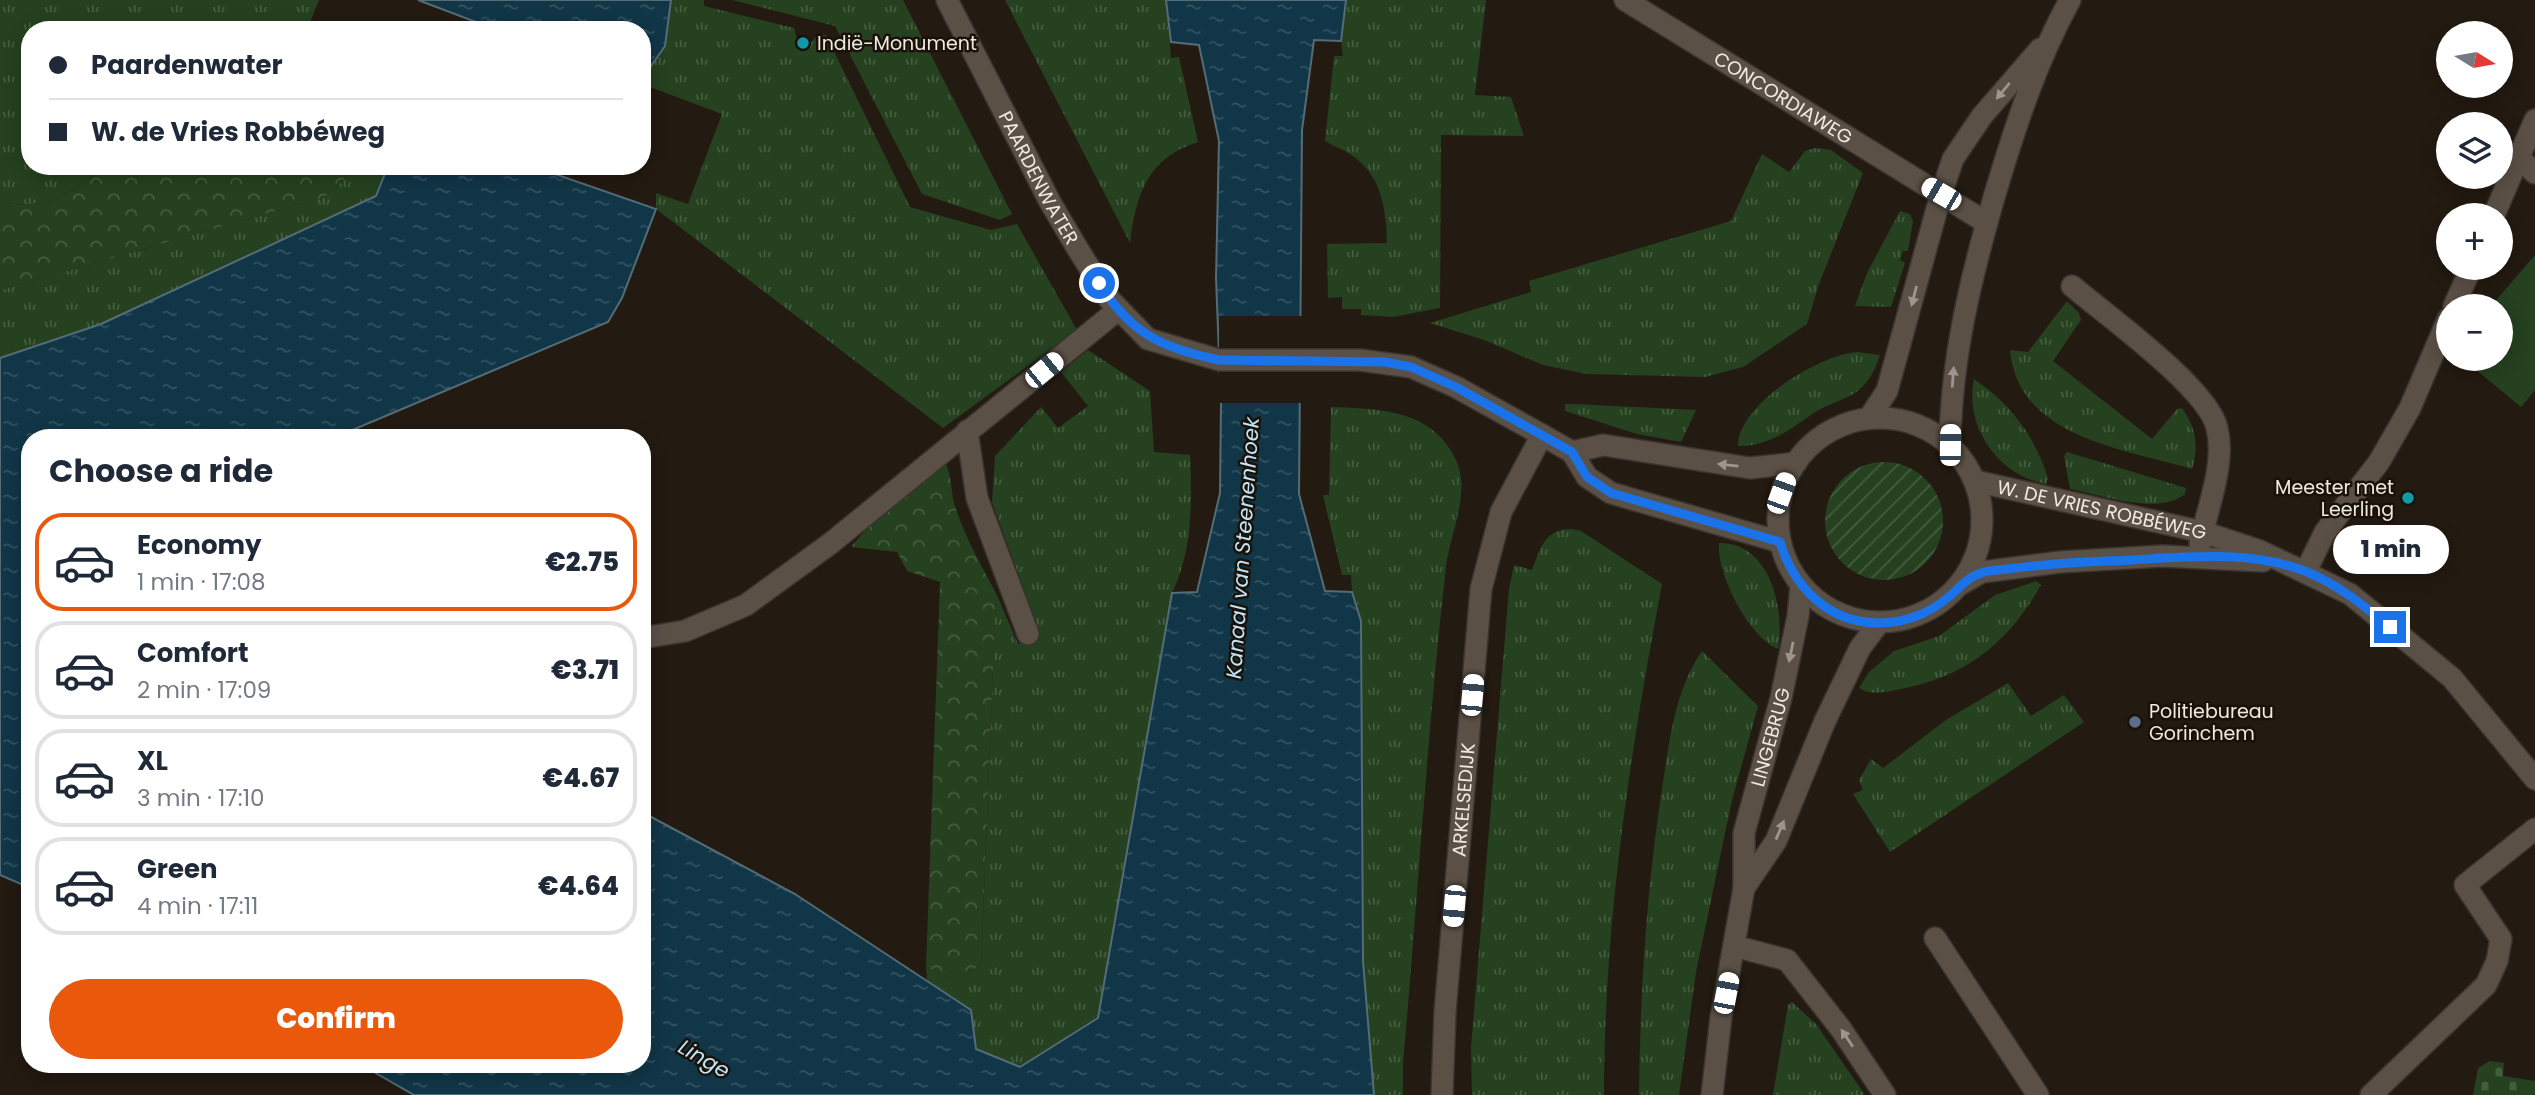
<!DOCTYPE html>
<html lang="en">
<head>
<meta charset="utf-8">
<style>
  body { margin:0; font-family:Poppins,sans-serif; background:#f6f6f7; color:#1f2937; height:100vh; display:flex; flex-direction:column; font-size:26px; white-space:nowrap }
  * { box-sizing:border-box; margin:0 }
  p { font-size:23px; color:#747a83 }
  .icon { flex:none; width:38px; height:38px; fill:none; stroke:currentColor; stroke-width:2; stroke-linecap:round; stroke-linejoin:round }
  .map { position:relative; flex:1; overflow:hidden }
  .sheet { position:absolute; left:21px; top:429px; width:630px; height:644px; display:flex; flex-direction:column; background:#fff; border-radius:28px; box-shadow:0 4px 18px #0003 }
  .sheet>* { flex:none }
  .hud { position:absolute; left:21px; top:21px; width:630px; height:154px; border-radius:28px; box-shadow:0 4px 18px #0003; display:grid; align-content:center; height:154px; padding:0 28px; background:#fff }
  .needle { width:46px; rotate:101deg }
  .fabs { position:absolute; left:2436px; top:21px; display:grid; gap:14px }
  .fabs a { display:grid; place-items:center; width:77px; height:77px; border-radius:50%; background:#fff; box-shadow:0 4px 18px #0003; font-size:35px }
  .end { position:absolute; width:32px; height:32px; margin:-16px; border:9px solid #1a73e8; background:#fff; box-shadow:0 0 0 4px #fff }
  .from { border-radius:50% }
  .bubble { position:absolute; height:49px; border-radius:24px; background:#fff; box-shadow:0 4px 18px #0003; font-size:23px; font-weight:800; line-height:49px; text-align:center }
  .car { position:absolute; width:21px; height:42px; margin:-21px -10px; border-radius:9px; box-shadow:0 0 5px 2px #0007; background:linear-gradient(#fff 24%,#345 0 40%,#fff 0 76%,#345 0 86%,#fff 0) }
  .hud b { display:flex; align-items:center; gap:24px; height:66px; font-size:26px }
  .hud b+b { border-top:2px solid #e0e1e3 }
  .hud i { width:18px; height:18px; background:#1f2937 }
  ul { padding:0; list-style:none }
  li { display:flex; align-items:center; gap:21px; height:98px; margin:0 14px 10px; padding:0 14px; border:4px solid #e0e1e3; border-radius:28px }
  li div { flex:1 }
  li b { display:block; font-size:26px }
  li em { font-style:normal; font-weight:800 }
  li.selected { border-color:#ea580c }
  li>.icon { width:63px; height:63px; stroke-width:1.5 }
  h2 { padding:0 28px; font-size:32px; line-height:84px }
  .primary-button { display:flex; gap:14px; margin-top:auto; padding:14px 28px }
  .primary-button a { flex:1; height:80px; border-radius:42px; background:#ea580c; color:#fff; font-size:28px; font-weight:800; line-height:80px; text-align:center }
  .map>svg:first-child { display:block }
  .grass { fill:url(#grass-tufts) }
  .forest { fill:url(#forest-crowns) }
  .cemetery { fill:url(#cemetery-stones) }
  .park { fill:#25411f }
  .garden { fill:url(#garden-furrows) }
  .water { fill:url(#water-ripples); stroke:#546c76; stroke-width:2 }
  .pier { fill:#231a11 }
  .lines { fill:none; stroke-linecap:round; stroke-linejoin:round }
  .lane-casing { stroke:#3a332e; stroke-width:24 }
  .street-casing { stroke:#3a332e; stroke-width:24 }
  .secondary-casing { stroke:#3a332e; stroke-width:24 }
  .lane { stroke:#5b5046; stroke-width:21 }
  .street { stroke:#5b5046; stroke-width:21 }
  .secondary { stroke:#5b5046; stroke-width:21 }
  .oneway { fill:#9e958d }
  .route { stroke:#1a73e8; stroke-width:9 }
  .culture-dot { fill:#0f9aa8; stroke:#1a1108; stroke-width:2.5 }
  .service-dot { fill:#5c6f8a; stroke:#1a1108; stroke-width:2.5 }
  .labels { text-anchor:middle; stroke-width:5; stroke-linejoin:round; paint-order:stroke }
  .poi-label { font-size:19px; fill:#f0eae3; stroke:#1a1108; text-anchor:start }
  .street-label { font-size:19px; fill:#f0eae3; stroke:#1a1108 }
  .water-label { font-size:21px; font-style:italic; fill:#c1e5f9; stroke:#1a1108 }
</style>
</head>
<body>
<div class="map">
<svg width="2535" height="1095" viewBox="0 0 2535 1095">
  <defs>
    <pattern id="grass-tufts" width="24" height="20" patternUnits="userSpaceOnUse" patternTransform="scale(1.75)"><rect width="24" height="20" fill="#25411f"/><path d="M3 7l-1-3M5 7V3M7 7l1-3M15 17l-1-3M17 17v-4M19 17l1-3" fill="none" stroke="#455d3f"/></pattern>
    <pattern id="forest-crowns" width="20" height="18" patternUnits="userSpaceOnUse" patternTransform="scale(1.75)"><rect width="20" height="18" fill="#25411f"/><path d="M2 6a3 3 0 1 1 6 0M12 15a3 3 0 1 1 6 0" fill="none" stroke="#455d3f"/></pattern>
    <pattern id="cemetery-stones" width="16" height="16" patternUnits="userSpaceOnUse" patternTransform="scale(1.75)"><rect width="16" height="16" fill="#25411f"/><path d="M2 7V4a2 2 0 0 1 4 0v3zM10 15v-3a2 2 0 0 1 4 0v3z" fill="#455d3f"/></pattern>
    <pattern id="garden-furrows" width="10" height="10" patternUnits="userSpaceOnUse" patternTransform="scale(1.75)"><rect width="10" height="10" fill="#25411f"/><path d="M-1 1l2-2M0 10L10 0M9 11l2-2" fill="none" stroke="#455d3f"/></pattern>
    <pattern id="water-ripples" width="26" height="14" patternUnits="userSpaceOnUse" patternTransform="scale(1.75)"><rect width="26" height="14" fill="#113648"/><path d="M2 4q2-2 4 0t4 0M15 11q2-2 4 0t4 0" fill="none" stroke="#345362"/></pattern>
  </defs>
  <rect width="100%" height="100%" fill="#231a11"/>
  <g class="grass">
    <path d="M0,0H319L307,30H30V166H106C71,193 46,211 0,202Z"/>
    <polygon points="671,0 704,0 704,6 794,28 798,43 808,45 819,34 826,35 910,207 991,230 1017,224 1077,330 943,428 656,209 656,193 688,204 722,114 642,84 642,79 665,46"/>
    <polygon points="732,0 903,0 1012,214 1000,220 922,194 835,26"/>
    <path d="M1005,0H1166L1171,58L1179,57L1198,142C1147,158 1136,195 1130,243Z"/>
    <path d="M1346,0H1486L1475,95L1511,97L1524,136L1441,135L1440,308L1393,317L1361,315V309H1342V297L1328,298L1327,244L1387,243C1386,208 1382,175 1350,154C1342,149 1333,146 1325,141L1334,56H1343L1341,41Z"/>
    <polygon points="1815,148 1831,150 1863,173 1819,284 1807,324 1743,367 1705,377 1586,374 1543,365 1484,340 1430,323 1531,292 1529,281 1731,221 1762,154 1789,172 1805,151"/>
    <polygon points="358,166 388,166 376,196 101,324 0,358 0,290 325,197"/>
    <polygon points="1900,211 1910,214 1913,221 1908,251 1903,251 1900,260 1905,263 1891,307 1855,306 1867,273"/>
    <path d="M2067,301L2079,313L2081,320L2053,361L2152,439L2177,409L2182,408C2196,428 2199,446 2192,469C2124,449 2018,438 2010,350L2028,352Z"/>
    <path d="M1088,350L1150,391L1154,452L1190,455C1192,501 1193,551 1172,593L1098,1018L1020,1067L976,1049L971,1010L927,983L926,967L953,979L981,966L996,593L1018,644L1040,633L992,502L995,456L1041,407L1058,428L1088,406L1061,372Z"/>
    <path d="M1857,352L1880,355C1864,404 1840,394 1808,417C1785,433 1767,446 1738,446C1738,404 1819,355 1857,352Z"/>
    <path d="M1974,379C2011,404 2034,435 2048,478L2046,484C1998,476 1964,426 1974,379Z"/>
    <polygon points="1565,404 1573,404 1696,410 1681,442 1637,434 1565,411"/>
    <path d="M1331,407C1379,409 1431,409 1455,458C1472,491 1450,533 1446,567C1427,732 1418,898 1403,1063V1095H1374C1354,935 1360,767 1358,606L1352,592L1351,575H1342L1323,495H1329Z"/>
    <path d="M2067,452L2186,488L2185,494C2159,516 2102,495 2070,489L2064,456Z"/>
    <path d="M1572,529L1581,531L1662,584C1630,753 1604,923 1604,1095H1472L1471,1047L1509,589L1514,565L1532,570C1540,549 1545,528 1572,529Z"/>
    <path d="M1719,543C1770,542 1785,609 1778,649C1749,638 1716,573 1719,543Z"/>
    <path d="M2036,581L2041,585C2009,642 1966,677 1901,689C1887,692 1871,696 1859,688L1869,672L1894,651L1939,636L1995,595Z"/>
    <path d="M1702,651L1758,706L1732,800L1696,972L1679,1095H1639C1640,990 1647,885 1663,782C1670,737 1676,688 1702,651Z"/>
    <polygon points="2008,683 2031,716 2064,695 2084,722 1890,852 1853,794 1863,790 1859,780 1871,759 1883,768 1946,720"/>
    <polygon points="1792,1002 1816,1024 1865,1095 1773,1095 1788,1005"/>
  </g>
  <g class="forest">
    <path d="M106,166H358L325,197L0,290V202C46,211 71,193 106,166Z"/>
    <path d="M945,463C953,476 950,492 955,506C965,537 981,565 996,593L981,966L953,979L926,967L940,582L907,571L897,552L851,547L878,515Z"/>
  </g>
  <polygon class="cemetery" points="2490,1061 2504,1063 2503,1076 2535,1081 2535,1095 2473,1095 2478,1068"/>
  <polygon class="park" points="2535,255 2535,390 2521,407 2463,359 2501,359 2501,306 2491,306"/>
  <circle class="garden" cx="1884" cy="521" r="59"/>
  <g class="water">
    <polygon points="418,0 671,0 665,46 642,79 642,30 497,30"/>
    <polygon points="1166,0 1346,0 1341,41 1314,40 1302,130 1299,494 1325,591 1352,592 1361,621 1363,961 1374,1095 414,1095 360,1064 642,1064 642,812 795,894 971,1010 976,1049 1020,1067 1098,1018 1172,593 1197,592 1220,493 1221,405 1216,278 1219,141 1199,45 1171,42"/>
    <polygon points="388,166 532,166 656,209 622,298 608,322 336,437 30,438 30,888 0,875 0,358 101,324 376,196"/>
  </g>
  <rect class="pier" x="1219" y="316" width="85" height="87"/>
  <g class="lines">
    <g class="lane-casing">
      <g id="lane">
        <polyline points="2519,158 2535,173"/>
        <polyline points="2494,215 2535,120"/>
        <polyline points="2454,306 2471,268"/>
        <polyline points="967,431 977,498 1028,634"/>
        <polyline points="2306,571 2325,532 2379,462 2410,408 2448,319"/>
        <polyline points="642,638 685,631 746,605 831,543 1119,309"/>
        <polyline points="1935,938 2038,1095"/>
        <polyline points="1734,946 1787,960 1841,1029 1885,1095"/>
        <polyline points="2371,1095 2486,985 2497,961 2501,939 2465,885 2535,829"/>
      </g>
    </g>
    <g class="street-casing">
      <g id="street">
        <path id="s1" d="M947,0L1050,202L1079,251L1109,299L1148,339L1219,360H1360L1411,367L1456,387L1542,435"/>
        <path id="s2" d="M1625,0L1987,223"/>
        <path d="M2072,286C2106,315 2208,388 2217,428C2226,464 2207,508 2200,544"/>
        <path id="s3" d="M1975,481L2203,532L2260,551L2350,594L2452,678L2535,779"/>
        <polyline points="1961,584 1982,572 2060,562 2163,556 2263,561"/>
      </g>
    </g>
    <g class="secondary-casing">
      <g id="secondary">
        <circle cx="1880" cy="520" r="102"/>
        <polyline points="1869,418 1887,391 1941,194 1953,159 1982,116 2040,49"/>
        <path d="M1950,445C1951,358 1971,277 1995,194C2015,127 2036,62 2070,0"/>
        <polyline points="1572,452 1603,445 1750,468 1796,463"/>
        <polyline points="1744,888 1776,841 1825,721 1860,648 1879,623"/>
        <path id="s4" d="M1442,1095L1445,1012L1481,589L1501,512L1542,435L1572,452L1587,477L1611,493L1780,542"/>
        <path id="s5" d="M1712,1095L1721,1017L1744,888V833L1781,698L1798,616L1801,585"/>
      </g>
    </g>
    <use href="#lane" class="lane"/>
    <use href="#street" class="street"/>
    <use href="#secondary" class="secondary"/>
  </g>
  <defs><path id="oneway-solid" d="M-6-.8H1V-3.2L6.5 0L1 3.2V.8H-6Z" transform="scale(1.75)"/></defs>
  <g class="oneway">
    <use href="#oneway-solid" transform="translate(2003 91) rotate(130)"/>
    <use href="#oneway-solid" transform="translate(1914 296) rotate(104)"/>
    <use href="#oneway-solid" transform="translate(1953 377) rotate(-86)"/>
    <use href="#oneway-solid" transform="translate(1728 465) rotate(-174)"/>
    <use href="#oneway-solid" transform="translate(1791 652) rotate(102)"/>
    <use href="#oneway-solid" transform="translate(1780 830) rotate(-67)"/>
    <use href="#oneway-solid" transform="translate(1847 1038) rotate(-124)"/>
  </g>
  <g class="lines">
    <path class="route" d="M1099,283C1131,334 1162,348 1219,360L1385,362L1411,367L1456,387L1572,452L1587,477L1611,493L1780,542C1794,588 1829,623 1879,623C1903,623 1929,614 1947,598C1959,589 1966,578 1981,573C1988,570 1999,570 2007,569C2041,565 2073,562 2107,561C2172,559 2245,547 2307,572C2339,585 2364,606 2390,627"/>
  </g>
  <g class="culture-dot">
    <circle cx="803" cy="43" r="7"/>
    <circle cx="2408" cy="498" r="7"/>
  </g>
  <circle class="service-dot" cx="2135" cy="722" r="7"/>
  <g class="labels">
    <g class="poi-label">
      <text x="817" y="50">Indië-Monument</text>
      <text x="2394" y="494" text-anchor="end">Meester met<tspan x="2394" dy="22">Leerling</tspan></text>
      <text x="2149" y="718">Politiebureau<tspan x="2149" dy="22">Gorinchem</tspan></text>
    </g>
    <g class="street-label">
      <text dy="7" stroke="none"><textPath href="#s2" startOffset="186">CONCORDIAWEG</textPath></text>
      <text dy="7" stroke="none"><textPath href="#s1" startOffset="200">PAARDENWATER</textPath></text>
      <text dy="7" stroke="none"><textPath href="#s3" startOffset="130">W. DE VRIES ROBBÉWEG</textPath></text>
      <text dy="7" stroke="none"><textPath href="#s5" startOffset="364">LINGEBRUG</textPath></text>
      <text dy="7" stroke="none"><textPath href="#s4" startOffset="296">ARKELSEDIJK</textPath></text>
    </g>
    <g class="water-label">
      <text transform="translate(1243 548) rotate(-86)" y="7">Kanaal van Steenenhoek</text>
      <text transform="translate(704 1059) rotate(30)" y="7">Linge</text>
    </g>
  </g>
</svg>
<div class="fabs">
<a><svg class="needle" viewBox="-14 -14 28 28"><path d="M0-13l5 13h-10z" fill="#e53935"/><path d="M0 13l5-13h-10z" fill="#747a83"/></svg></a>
<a><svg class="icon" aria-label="layers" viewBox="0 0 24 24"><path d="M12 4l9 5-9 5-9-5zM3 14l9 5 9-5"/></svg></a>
<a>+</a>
<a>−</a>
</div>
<i class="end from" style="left:1099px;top:283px"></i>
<i class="end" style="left:2390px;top:627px"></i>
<div class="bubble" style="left:2333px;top:525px;width:116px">1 min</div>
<i class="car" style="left:1941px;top:194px;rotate:300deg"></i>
<i class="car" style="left:1044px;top:370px;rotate:51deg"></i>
<i class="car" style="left:1950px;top:445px;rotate:1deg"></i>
<i class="car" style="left:1781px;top:493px;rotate:20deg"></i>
<i class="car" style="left:1472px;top:695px;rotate:5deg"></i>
<i class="car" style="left:1454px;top:906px;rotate:185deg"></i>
<i class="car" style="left:1726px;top:993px;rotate:11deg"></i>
<div class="hud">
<b><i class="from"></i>Paardenwater</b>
<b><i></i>W. de Vries Robbéweg</b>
</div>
<section class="sheet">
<h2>Choose a ride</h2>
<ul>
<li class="selected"><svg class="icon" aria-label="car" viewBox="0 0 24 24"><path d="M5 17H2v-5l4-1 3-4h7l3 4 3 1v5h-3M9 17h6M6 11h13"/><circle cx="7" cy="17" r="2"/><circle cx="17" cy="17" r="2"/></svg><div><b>Economy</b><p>1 min · 17:08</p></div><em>€2.75</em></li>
<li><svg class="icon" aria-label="car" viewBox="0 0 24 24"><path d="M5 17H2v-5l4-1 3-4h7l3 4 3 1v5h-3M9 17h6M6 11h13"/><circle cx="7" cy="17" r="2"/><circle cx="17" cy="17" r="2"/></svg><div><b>Comfort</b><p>2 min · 17:09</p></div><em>€3.71</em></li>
<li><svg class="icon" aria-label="car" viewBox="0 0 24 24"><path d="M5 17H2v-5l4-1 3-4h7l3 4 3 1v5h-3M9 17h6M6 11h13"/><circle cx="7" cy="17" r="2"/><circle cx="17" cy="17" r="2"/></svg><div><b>XL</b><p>3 min · 17:10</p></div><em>€4.67</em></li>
<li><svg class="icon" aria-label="car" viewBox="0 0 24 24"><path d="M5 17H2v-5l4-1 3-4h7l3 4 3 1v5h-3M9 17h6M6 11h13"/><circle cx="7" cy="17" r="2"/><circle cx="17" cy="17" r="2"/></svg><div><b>Green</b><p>4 min · 17:11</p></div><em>€4.64</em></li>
</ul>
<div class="primary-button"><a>Confirm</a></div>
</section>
</div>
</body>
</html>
